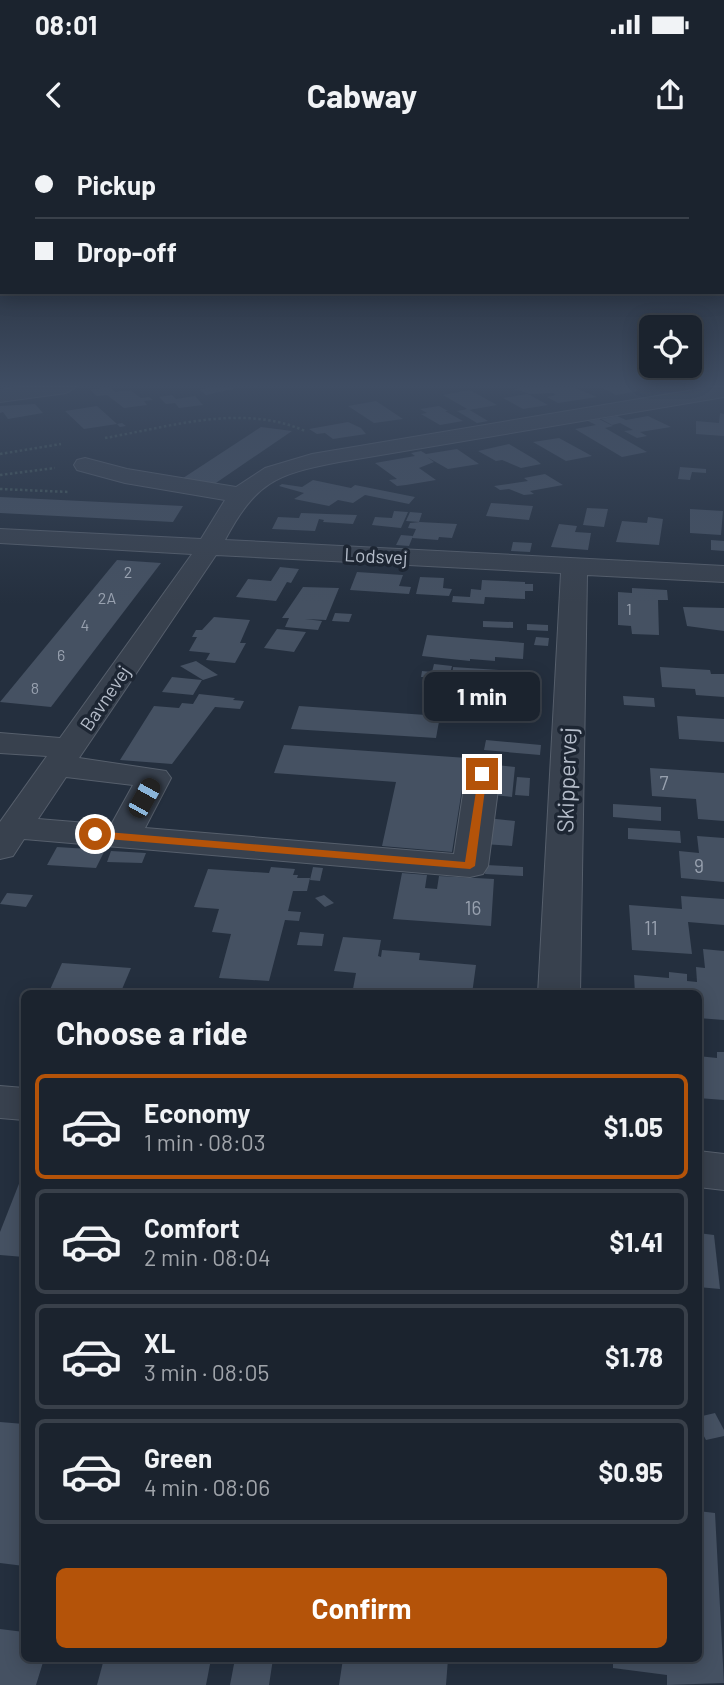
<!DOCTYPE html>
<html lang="en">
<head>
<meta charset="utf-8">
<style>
  body { margin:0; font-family:Barlow,sans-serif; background:#282f3a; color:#f1f3f6; height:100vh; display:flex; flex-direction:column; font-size:26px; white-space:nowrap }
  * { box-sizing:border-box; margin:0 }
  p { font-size:23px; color:#a0a4aa }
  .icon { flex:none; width:38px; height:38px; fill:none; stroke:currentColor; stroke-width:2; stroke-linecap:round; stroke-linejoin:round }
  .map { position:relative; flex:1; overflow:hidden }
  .drawer { position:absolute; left:21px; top:850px; width:681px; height:672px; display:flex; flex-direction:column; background:#1b232e; border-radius:10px; box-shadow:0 4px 18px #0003,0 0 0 2px #39404a }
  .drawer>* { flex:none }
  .hud { position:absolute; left:0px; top:0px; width:724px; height:154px; box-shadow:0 4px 18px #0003,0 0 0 2px #39404a; display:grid; align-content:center; height:154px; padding:0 35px; background:#1b232e }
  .tools { position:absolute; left:639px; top:175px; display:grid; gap:14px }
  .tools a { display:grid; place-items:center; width:63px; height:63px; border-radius:10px; background:#1b232e; box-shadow:0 4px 18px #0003,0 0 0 2px #39404a; font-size:35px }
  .end { position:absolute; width:32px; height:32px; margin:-16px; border:9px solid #b45309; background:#fff; box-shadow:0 0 0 4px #fff }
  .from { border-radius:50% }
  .bubble { position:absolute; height:49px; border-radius:10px; background:#1b232e; box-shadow:0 4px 18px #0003,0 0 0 2px #39404a; font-size:23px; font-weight:700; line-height:49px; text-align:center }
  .car { position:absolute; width:21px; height:42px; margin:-21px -10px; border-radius:9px; box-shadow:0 0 5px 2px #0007; background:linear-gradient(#222 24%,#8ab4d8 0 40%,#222 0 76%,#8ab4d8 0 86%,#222 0) }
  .hud b { display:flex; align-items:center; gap:24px; height:66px; font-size:26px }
  .hud b+b { border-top:2px solid #39404a }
  .hud i { width:18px; height:18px; background:#f1f3f6 }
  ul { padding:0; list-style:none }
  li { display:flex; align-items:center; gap:21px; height:105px; margin:0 14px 10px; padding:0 21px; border:4px solid #39404a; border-radius:10px }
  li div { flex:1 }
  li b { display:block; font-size:26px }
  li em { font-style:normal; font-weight:700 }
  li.current { border-color:#b45309 }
  li>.icon { width:63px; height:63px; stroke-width:1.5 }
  h2 { padding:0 35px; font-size:32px; line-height:84px }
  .action { display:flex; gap:14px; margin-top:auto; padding:14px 35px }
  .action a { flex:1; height:80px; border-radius:10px; background:#b45309; color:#fff; font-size:28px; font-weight:700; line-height:80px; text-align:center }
  .status { display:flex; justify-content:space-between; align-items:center; height:49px; padding:0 35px; background:#1b232e; direction:ltr }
  .status svg { height:19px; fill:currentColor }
  header { display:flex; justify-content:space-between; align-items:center; height:91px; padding:0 35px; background:#1b232e; font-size:32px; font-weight:700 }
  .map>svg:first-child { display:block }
  .building { fill:#455162 }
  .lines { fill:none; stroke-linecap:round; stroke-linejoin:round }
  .minor-casing { stroke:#565f6c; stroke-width:2 }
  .path { stroke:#44595c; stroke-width:2.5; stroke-dasharray:2.5 2.5; stroke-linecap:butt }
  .minor { fill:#38414e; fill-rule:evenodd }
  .route { fill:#b45309 }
  .labels { text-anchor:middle; stroke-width:7; stroke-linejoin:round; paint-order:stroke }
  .far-number-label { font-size:16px; fill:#98a1af }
  .far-street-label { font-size:19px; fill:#b4bcc9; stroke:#1d2633 }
  .number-label { font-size:19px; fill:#98a1af }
  .street-label { font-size:23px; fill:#b4bcc9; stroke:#1d2633 }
</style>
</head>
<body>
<div class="status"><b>08:01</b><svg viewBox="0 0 49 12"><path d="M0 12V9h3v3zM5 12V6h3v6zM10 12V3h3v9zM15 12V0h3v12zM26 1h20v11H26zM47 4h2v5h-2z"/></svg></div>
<header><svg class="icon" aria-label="back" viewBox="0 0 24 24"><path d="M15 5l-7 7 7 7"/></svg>Cabway<svg class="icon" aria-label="share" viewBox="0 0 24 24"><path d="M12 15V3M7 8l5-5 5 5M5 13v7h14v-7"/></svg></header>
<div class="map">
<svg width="724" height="1545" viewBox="0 0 724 1545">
  <rect width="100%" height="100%" fill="#242f3e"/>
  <g class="building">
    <polygon points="109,247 115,252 130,250 141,258 149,257 153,260 144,261 147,265 124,268 107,255 97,256 90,250"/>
    <polygon points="204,247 233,247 233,249 206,255 199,250 206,249"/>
    <polygon points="527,247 573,247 597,257 558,263 547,257 556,255 553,253 530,254 514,249"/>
    <polygon points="601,247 631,247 638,251 616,255"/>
    <polygon points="470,250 497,265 469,270 443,255"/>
    <polygon points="528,254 548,265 523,269 503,258"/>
    <polygon points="172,255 176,259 195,256 203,265 179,268 175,263 166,264 159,257"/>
    <polygon points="376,261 403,279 374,283 348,266"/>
    <polygon points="35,264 43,273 8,279 3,272 0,273 0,266"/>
    <polygon points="97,266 117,284 122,283 126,286 120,287 117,284 84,289 65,271"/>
    <polygon points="439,266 448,271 445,271 463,281 440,285 421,274 427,273 420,269"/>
    <polygon points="468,269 488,281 477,283 457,271"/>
    <polygon points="720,273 724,274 724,296 696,294 696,281 719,283"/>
    <polygon points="617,276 626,280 648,276 671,287 640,292 647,296 637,298 624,291 633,290 620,283 612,285 601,279"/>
    <polygon points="599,279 613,286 605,288 647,312 622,317 575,289 596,285 588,281"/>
    <polygon points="348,282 361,288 366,294 333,299 325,293 317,294 309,289"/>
    <polygon points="261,287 292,291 210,347 177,342"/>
    <polygon points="559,298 592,316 566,321 533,302"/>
    <polygon points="509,304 536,320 541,324 521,328 502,320 496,321 478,311"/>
    <polygon points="457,309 479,324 448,329 427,317 434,322 419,328 436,340 406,345 397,346 389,340 397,339 375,323 415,316 411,313 421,311 426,314"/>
    <polygon points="680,327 706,329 706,333 692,332 690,340 678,339"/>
    <polygon points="545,334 563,345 530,351 534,354 524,355 509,349 500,350 494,346 528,341 524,338"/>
    <polygon points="313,340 351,348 355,345 415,357 409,364 365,355 353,363 338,360 329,366 294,359 304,353 279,346 282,344 302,347"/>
    <polygon points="0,357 183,366 173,382 0,373"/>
    <polygon points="491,363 533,366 529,380 486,376"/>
    <polygon points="587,368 608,369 604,387 583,385"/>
    <polygon points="690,369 723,371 721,395 690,393"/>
    <polygon points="394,371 408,372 401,388 372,385 375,377 392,378"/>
    <polygon points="410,372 422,373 419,382 406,381"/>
    <polygon points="301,373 327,374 357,375 353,384 323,382 324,380 319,379 315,391 272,389 278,377 299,378"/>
    <polygon points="648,377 663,379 659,405 616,402 622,381 647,383"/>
    <polygon points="420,382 457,384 452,398 439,397 438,400 412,398 416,389 408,388 410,383"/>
    <polygon points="559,384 577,386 575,392 591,393 588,410 551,407"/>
    <polygon points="401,395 413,396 409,406 396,405"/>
    <polygon points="711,400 724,401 724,411 711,410"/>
    <polygon points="513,402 532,403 530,412 511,411"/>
    <polygon points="117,420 161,423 51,567 0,562"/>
    <polygon points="280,427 299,429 291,443 287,442 276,461 236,457 248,439 271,441"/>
    <polygon points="357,432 403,435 399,446 411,447 409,454 350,450"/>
    <polygon points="420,437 444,438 443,448 452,449 449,456 416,454"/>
    <polygon points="482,440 525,442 525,444 533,444 533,451 525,451 525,459 485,457 484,464 452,462 453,456 470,457 471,449 481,450"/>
    <polygon points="303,447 339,448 326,480 305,479 322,481 318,490 285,487 289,478 282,478"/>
    <polygon points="632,448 667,450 668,460 658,460 659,495 632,494 631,486 618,485 618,452 632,453"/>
    <polygon points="683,467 724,468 724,491 687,486"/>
    <polygon points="335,473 352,474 349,482 332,481"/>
    <polygon points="214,477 250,480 240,503 246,503 235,523 206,520 210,513 189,511 197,497 192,497 196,490 202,490"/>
    <polygon points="483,481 513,482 513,488 483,487"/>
    <polygon points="527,484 548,485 548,491 527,490"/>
    <polygon points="277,489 306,492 294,512 264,508"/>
    <polygon points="427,495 524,503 523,519 495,517 495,521 470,519 470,521 422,516"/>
    <polygon points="536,497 549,498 548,506 534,505"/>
    <polygon points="196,521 218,535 203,540 180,526"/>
    <polygon points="434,524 452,526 449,538 421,537 422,531 432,532"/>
    <polygon points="453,527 499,530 498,537 521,539 519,555 523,555 523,559 520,558 518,571 448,566 443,562 445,554 455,552 458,536 452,536"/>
    <polygon points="660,527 710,530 711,534 724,534 724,557 696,555 695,549 662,547"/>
    <polygon points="172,537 202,540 193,555 162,552"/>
    <polygon points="199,554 235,558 233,560 244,561 240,569 215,567 172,624 120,620 154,566 179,568 182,563 193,564"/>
    <polygon points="623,556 654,558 655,567 624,565"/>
    <polygon points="299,566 440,576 436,598 291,589"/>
    <polygon points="677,576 724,579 724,602 679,599"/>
    <polygon points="486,600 541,605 540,615 484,610"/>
    <polygon points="284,605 467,618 452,712 382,706 396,642 274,633"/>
    <polygon points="497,625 515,627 512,657 494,655"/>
    <polygon points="650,628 724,633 724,681 698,679 696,659 652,656"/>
    <polygon points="517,637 530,638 529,656 515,655"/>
    <polygon points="613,664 661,667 661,681 613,677"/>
    <polygon points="487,678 515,681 512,706 483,704"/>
    <polygon points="628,688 680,691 681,703 628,699"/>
    <polygon points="697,696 724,698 724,742 681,738 679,711 699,713"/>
    <polygon points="57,707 105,710 96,728 47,725"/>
    <polygon points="111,711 146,713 142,723 107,722"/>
    <polygon points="486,725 523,727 523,736 485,734"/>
    <polygon points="271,727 295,729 293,735 298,735 297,738 310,738 307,751 293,751 288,771 301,772 299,781 285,780 269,841 219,838 231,794 212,792 219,769 194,767 208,729 269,733"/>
    <polygon points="313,727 323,728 320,741 310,740"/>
    <polygon points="402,733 427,735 425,748 437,749 439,736 494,739 491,786 393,779"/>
    <polygon points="7,753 33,755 26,767 0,764"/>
    <polygon points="324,755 334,763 325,767 315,758"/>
    <polygon points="681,756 724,759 724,785 688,782 692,814 632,810 629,765 682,769"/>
    <polygon points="300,792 324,794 322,806 297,805"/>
    <polygon points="343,797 381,800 378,816 381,817 382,810 420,813 419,820 476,825 472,854 352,854 356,833 334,831"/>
    <polygon points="703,809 724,811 724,880 698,878 698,854 635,854 634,835 669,838 669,832 687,834 687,841 697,842 696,827 705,828"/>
    <polygon points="62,823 131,828 120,854 48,854"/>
    <polygon points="717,912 724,912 724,960 698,958 698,916 717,918"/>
    <polygon points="24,1031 24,1117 0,1115 0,1092"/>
    <polygon points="698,1093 714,1095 720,1149 698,1147"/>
    <polygon points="715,1273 724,1290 724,1296 706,1300 698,1285 698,1277"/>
    <polygon points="0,1282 24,1284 24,1426 0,1423"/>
    <polygon points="698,1371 715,1373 724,1543 667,1545 667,1535 613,1528 613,1519 698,1519"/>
    <polygon points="0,1489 24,1492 24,1519 44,1519 36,1545 0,1545"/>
    <polygon points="104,1519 211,1519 206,1545 97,1545"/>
    <polygon points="235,1519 273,1519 269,1545 230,1545"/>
    <polygon points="343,1519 448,1519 446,1545 339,1545"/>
  </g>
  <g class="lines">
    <g class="minor-casing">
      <g id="minor">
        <polygon points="21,247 76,247 66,253 0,262 0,250"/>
        <path d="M711,247H724V257L339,322C276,334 256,342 225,400L724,426V442L587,435L580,854H538L561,433L216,415L79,618L166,631L171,638L145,688L454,714L466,634L471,627L483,624L495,627L500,634L488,726L483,734L470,737L24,699L13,716L0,719V682L47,616L0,613V593L60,598L192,414L0,403V389L201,399L225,360L125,343L77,330L74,325L77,320L85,318L127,329L236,347L265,328L312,314ZM66,637L133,645L111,685L38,679Z"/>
        <polygon points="0,946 24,948 24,980 0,978"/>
        <polygon points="698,1011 724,1014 724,1050 698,1047"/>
      </g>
    </g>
    <g class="path">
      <path d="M105,298C169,287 243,263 305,291"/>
      <polyline points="0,314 61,304"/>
      <polyline points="0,335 55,328"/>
      <polyline points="0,349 69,352"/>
    </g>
    <use href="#minor" class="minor"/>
  </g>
  <linearGradient id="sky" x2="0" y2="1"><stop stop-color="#141a22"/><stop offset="0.53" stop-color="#3f4d63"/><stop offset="1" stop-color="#3f4d63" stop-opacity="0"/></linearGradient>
  <rect width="724" height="464" fill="url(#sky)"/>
  <polygon class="route" points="479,632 487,634 475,726 470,729 95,698 90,694 95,691 465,722"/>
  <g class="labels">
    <g class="far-number-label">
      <text x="128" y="438">2</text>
      <text x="107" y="464">2A</text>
      <text x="629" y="475">1</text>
      <text x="85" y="491">4</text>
      <text x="61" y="521">6</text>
      <text x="35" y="554">8</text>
    </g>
    <g class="far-street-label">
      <text transform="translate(376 416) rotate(3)" y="7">Lodsvej</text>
      <text transform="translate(105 558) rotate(-56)" y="7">Bavnevej</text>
    </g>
    <g class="number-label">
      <text x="664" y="650">7</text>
      <text x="699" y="733">9</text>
      <text x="473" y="775">16</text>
      <text x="651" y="795">11</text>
    </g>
    <g class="street-label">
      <text transform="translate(567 640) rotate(-88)" y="8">Skippervej</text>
    </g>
  </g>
</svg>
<div class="tools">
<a><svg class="icon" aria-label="locate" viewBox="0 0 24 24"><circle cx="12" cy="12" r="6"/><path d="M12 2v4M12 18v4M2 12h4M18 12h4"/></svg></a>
</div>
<i class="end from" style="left:95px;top:694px"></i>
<i class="end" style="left:482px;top:634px"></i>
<div class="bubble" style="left:424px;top:532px;width:116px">1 min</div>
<i class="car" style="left:144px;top:658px;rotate:29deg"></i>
<div class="hud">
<b><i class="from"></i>Pickup</b>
<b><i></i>Drop-off</b>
</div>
<section class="drawer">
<h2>Choose a ride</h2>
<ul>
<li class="current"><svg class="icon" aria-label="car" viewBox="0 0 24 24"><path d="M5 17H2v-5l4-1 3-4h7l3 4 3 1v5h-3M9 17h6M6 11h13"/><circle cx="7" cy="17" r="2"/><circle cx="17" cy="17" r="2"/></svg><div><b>Economy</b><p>1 min · 08:03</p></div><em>$1.05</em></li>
<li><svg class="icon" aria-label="car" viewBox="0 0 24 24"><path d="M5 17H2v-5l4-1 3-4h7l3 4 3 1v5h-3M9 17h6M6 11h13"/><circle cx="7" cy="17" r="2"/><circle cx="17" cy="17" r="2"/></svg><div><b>Comfort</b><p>2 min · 08:04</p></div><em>$1.41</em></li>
<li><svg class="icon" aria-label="car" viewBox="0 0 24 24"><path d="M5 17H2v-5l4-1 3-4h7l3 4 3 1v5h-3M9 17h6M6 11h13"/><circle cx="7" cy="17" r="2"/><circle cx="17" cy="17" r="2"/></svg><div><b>XL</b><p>3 min · 08:05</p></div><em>$1.78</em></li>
<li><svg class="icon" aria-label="car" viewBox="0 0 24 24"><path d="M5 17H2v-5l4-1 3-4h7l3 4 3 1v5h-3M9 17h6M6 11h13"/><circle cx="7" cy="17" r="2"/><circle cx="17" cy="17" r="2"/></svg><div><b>Green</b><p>4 min · 08:06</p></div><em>$0.95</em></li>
</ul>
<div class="action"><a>Confirm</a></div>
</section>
</div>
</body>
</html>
